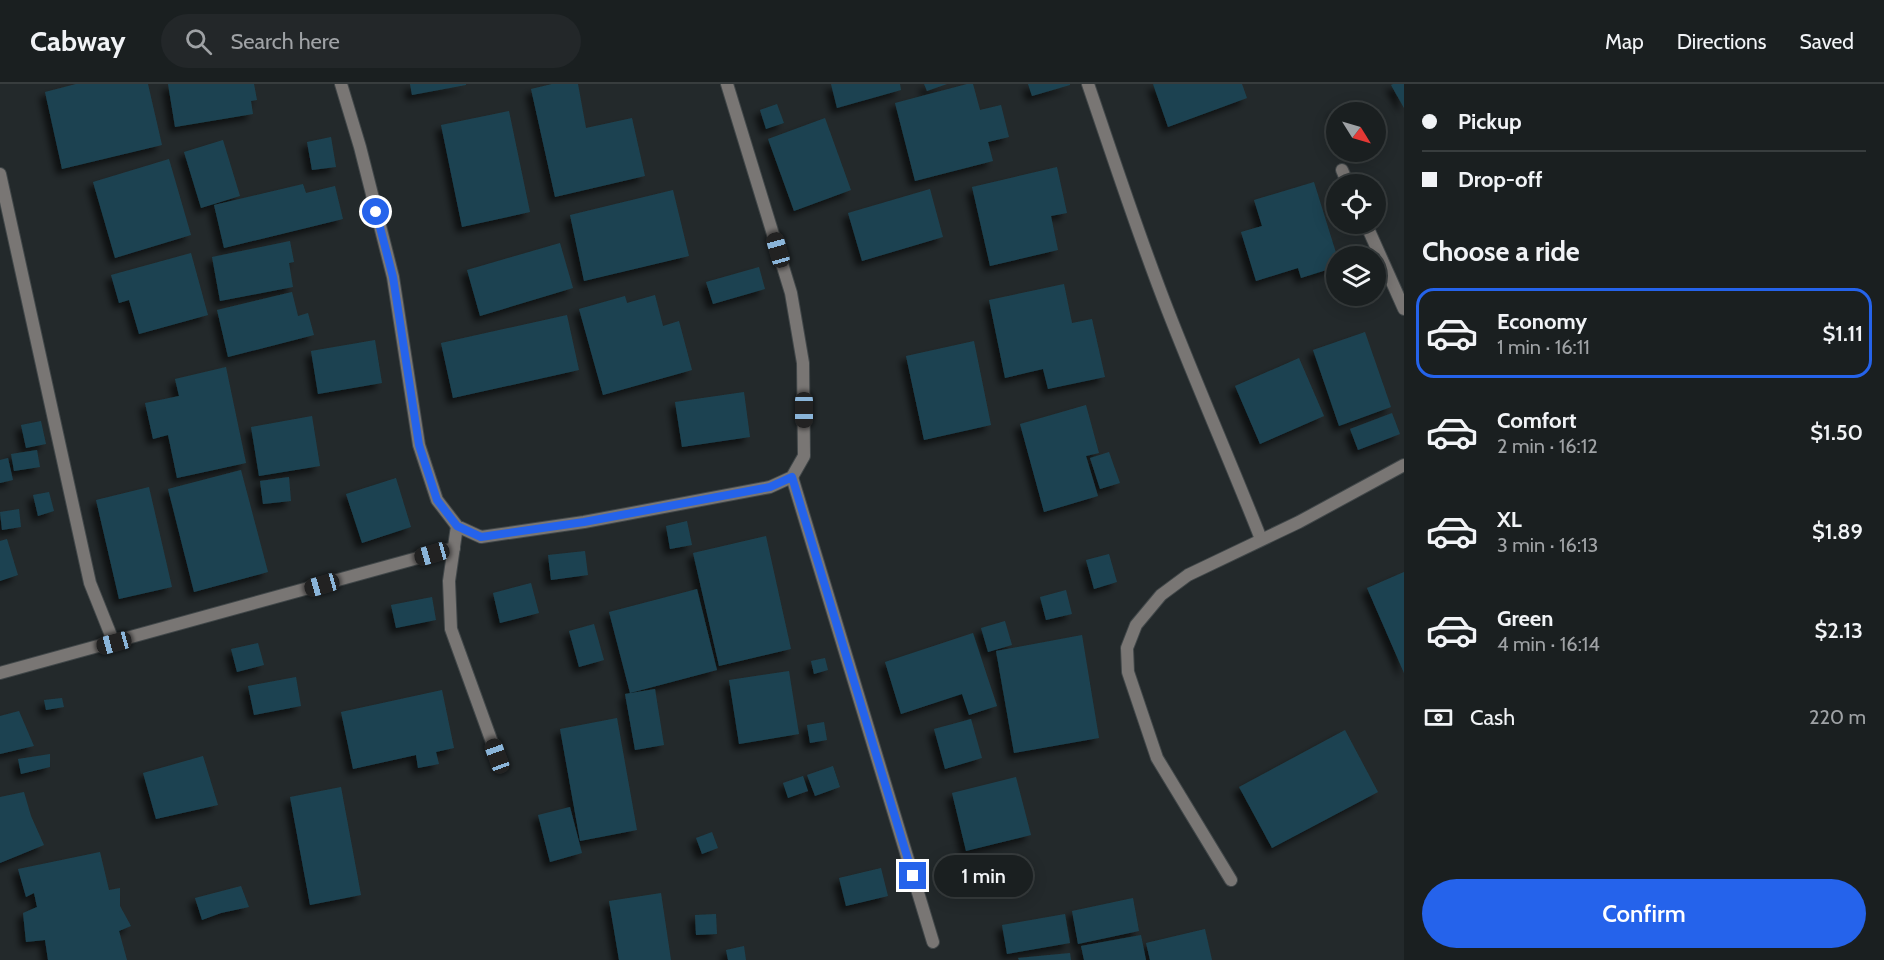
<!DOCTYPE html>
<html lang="en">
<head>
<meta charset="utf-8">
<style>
  body { margin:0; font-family:Cabin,sans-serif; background:#232729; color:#f1f3f6; height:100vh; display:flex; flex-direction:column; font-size:22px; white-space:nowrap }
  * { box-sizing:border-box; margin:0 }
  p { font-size:20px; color:#9fa2a5 }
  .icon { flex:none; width:33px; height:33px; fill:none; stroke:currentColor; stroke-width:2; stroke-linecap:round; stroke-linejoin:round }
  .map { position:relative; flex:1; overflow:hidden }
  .drawer { display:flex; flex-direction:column; background:#1a1f20; width:480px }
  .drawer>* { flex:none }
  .top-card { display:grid; align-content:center; height:132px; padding:0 18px; background:#1a1f20 }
  .needle { width:39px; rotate:127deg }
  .tools { position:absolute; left:1326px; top:18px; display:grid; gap:12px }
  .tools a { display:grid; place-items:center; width:60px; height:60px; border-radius:50%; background:#1a1f20; box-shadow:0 3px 15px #0003,0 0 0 2px #383d3e; font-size:30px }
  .end { position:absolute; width:27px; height:27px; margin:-14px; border:8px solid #2563eb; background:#fff; box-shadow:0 0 0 3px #fff }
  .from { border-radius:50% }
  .bubble { position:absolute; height:42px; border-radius:21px; background:#1a1f20; box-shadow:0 3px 15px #0003,0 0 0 2px #383d3e; font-size:20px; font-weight:600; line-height:42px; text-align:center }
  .car { position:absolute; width:18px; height:36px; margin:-18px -9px; border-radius:8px; box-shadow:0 0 4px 2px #0007; background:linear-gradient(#222 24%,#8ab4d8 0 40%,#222 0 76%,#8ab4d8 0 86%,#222 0) }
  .top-card b { display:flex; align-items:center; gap:21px; height:57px; font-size:22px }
  .top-card b+b { border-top:2px solid #383d3e }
  .top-card i { width:15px; height:15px; background:#f1f3f6 }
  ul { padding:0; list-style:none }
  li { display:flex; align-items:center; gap:18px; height:90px; margin:0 12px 9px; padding:0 6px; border:3px solid transparent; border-radius:18px }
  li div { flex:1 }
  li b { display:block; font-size:22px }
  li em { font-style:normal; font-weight:600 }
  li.on { border-color:#2563eb }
  li>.icon { width:54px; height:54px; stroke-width:1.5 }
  h2 { padding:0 18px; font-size:27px; line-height:72px }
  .pay { display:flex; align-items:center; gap:15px; height:66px; padding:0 18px; font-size:22px }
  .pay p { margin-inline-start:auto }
  .primary-button { display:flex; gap:12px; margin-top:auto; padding:12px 18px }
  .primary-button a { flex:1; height:69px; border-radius:36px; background:#2563eb; color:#fff; font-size:24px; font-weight:600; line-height:69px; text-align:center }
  header { display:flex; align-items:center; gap:36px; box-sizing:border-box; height:84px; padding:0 30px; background:#1a1f20; border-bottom:2px solid #383d3e }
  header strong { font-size:28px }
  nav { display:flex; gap:33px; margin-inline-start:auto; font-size:21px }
  .search { width:420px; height:54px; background:#232729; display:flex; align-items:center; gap:15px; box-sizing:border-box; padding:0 21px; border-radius:33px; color:#9fa2a5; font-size:22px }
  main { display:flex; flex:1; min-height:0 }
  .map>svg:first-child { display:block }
  .building { fill:#1d4351; filter:url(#shadow) }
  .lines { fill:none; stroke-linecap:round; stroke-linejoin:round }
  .service-casing { stroke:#414749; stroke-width:14 }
  .minor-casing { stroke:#414749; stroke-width:14 }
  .service { stroke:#797674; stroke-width:12 }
  .minor { stroke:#797674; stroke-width:12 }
  .route { stroke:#2563eb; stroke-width:8 }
</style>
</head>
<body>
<header>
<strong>Cabway</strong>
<div class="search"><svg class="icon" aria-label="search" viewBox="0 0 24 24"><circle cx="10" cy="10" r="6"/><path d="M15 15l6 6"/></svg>Search here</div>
<nav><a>Map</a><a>Directions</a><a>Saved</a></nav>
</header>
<main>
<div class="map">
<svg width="1404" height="876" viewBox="0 0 1404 876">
  <defs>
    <filter id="shadow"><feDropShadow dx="-5.5" dy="5.5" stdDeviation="3" flood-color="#0009"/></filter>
  </defs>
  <rect width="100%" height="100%" fill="#23292b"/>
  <g class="building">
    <polygon points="76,0 148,0 162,61 62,85 45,8"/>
    <polygon points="168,0 254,0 257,16 251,17 253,30 175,43"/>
    <polygon points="410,0 466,0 466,1 412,11"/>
    <polygon points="552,0 578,0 586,44 632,34 645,92 555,113 531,5"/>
    <polygon points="831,0 900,0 901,6 837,24"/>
    <polygon points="924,0 947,0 927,7"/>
    <polygon points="967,0 973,0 980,26 1001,21 1009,53 988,58 993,77 915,97 895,19"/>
    <polygon points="1028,0 1070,0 1070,1 1032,12"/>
    <polygon points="1153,0 1242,0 1247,14 1168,43"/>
    <polygon points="1393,0 1404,0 1404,24 1391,1"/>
    <polygon points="777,20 784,39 766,45 760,26"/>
    <polygon points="1346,22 1349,28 1336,28 1336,34 1334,28 1331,28"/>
    <polygon points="509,27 530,128 462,143 441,41"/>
    <polygon points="825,34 851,106 794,127 768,55"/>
    <polygon points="331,53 336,83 312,86 307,58"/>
    <polygon points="223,56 240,112 201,124 184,68"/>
    <polygon points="169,75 191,151 115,174 93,98"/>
    <polygon points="1057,83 1067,129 1051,132 1058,166 990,182 972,103"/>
    <polygon points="1314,98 1337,172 1336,183 1301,194 1298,184 1256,197 1241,148 1262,142 1254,116"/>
    <polygon points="303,100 306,109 335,102 343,135 224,164 214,121"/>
    <polygon points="930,105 943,153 862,177 848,129"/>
    <polygon points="673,106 689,172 584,197 570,131"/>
    <polygon points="290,157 294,178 289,179 293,203 220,217 212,173"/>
    <polygon points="560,159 573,204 480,232 467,186"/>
    <polygon points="191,169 208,231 139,250 129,216 119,219 111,191"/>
    <polygon points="759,183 765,205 713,220 706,198"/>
    <polygon points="1064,200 1072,239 1092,235 1105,293 1048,305 1043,285 1005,294 989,216"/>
    <polygon points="292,208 298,232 308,229 314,251 228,273 217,226"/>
    <polygon points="655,211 663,242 679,237 692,286 603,311 579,225 625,212 627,219"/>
    <polygon points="567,231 579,286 453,314 441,259"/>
    <polygon points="1365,248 1391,323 1339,342 1313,266"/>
    <polygon points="375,256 382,299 318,310 311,267"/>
    <polygon points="974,257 991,341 924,356 906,272"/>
    <polygon points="1299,274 1324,332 1260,360 1235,302"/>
    <polygon points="226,283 246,379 177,394 168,351 153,355 145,319 179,312 175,295"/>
    <polygon points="744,308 750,353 682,363 675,318"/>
    <polygon points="1086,321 1099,369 1086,372 1098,412 1044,428 1020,340"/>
    <polygon points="1392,329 1400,350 1358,366 1350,345"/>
    <polygon points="312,332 320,382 259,392 251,343"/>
    <polygon points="41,337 46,360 26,364 21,341"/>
    <polygon points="37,366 40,383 14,387 11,370"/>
    <polygon points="1109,368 1120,399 1100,405 1090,374"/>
    <polygon points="8,374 13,396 0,399 0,376"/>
    <polygon points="241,386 268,488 194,508 168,405"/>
    <polygon points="289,393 291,417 263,420 260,397"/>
    <polygon points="396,394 411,443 362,459 346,410"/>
    <polygon points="149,403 172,503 119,515 96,416"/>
    <polygon points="49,408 54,427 38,432 33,411"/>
    <polygon points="19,425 21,443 2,446 0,428"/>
    <polygon points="687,437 692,461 670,465 666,442"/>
    <polygon points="766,452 791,565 719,582 693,469"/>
    <polygon points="7,455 18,491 0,497 0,457"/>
    <polygon points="585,467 588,491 551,496 548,471"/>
    <polygon points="1109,470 1117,498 1094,505 1086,476"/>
    <polygon points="1404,488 1404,589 1367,504"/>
    <polygon points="531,499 539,529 500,539 493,509"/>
    <polygon points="697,505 717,586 630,609 609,528"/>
    <polygon points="1066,506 1072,530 1046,536 1040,513"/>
    <polygon points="432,513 436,536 396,544 391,521"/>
    <polygon points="1005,537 1012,561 988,568 981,544"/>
    <polygon points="594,540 604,576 579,583 569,547"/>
    <polygon points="973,549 997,622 969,631 962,610 901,630 885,578"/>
    <polygon points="1082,551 1099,654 1014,669 996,567"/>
    <polygon points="258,559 264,581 237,588 231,565"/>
    <polygon points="825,574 828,586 814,590 811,577"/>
    <polygon points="789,587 799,650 739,660 729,596"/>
    <polygon points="296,593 301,622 254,631 248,602"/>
    <polygon points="655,605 664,661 635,666 625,610"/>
    <polygon points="442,606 454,664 436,668 439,680 418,684 416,671 353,685 341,628"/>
    <polygon points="62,614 64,623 46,626 44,616"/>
    <polygon points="19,627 34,662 0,670 0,632"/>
    <polygon points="617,634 637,746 580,757 560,645"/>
    <polygon points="971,635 982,674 945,685 934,645"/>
    <polygon points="824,638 827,656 810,659 807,641"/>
    <polygon points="1345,646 1378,708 1272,764 1239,703"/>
    <polygon points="50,670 50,683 21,690 18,675"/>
    <polygon points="203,672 218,721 156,735 143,689"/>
    <polygon points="833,682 840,703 815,712 807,691"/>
    <polygon points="803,692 808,707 788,714 783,699"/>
    <polygon points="1016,693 1031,751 966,767 952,709"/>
    <polygon points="341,703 361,811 310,821 290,713"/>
    <polygon points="24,708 31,732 44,761 0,779 0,713"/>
    <polygon points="570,723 582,769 550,778 538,731"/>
    <polygon points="712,748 718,764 702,770 696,754"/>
    <polygon points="100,768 109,806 120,804 120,822 131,842 119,847 127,876 48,876 45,856 26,858 23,829 37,823 34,809 26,813 18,785"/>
    <polygon points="881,784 888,812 846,822 839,794"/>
    <polygon points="241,802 249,823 221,829 202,836 195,814"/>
    <polygon points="661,809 671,876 619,876 609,817"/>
    <polygon points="1133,814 1139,847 1078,860 1072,827"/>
    <polygon points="716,830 717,850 696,851 695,831"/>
    <polygon points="1065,830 1070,859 1007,870 1002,841"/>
    <polygon points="1205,845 1212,876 1150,876 1146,859"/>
    <polygon points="1141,851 1146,876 1084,876 1081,862"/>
    <polygon points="744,862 746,876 728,876 726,866"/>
    <polygon points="1070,869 1071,876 1019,876 1018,874"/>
  </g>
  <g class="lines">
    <g class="service-casing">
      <polyline id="service" points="457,442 449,497 451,545 497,672"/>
    </g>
    <g class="minor-casing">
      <g id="minor">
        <polyline points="341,0 360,63 393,193 419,361 437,416 457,442 481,453 584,438 770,403 792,393 804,372 803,279 791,209 727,0"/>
        <path d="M1088,0C1114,76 1139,153 1168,227C1198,304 1231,379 1261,455"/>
        <polyline points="1342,86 1348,100"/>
        <polyline points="0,90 90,499 114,559"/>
        <polyline points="1366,140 1404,225"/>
        <polyline points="792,393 933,858"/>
        <polyline points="0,589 454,464"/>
        <polyline points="1231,796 1157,674 1128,588 1127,564 1136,541 1161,511 1188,491 1299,438 1404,381"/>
      </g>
    </g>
    <use href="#service" class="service"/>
    <use href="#minor" class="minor"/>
  </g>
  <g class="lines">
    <polyline class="route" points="376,128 393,193 419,361 437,416 457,442 481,453 584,438 770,403 792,393 913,792"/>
  </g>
</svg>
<div class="tools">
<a><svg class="needle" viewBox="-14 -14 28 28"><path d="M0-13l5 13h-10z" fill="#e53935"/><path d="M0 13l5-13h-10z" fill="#9fa2a5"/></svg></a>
<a><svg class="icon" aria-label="locate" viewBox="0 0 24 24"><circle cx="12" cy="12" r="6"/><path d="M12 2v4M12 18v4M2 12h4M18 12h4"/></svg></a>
<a><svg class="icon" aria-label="layers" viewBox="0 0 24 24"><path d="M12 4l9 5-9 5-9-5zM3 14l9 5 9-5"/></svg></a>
</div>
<i class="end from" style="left:376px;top:128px"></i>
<i class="end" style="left:913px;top:792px"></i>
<div class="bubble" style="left:934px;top:771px;width:99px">1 min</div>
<i class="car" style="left:778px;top:166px;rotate:344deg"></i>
<i class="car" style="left:804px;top:326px;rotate:180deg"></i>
<i class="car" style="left:432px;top:470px;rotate:254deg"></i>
<i class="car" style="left:322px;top:501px;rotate:254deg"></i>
<i class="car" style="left:114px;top:559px;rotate:255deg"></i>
<i class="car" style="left:497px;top:672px;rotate:340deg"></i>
</div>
<section class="drawer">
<div class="top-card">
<b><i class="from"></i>Pickup</b>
<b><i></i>Drop-off</b>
</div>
<h2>Choose a ride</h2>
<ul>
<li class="on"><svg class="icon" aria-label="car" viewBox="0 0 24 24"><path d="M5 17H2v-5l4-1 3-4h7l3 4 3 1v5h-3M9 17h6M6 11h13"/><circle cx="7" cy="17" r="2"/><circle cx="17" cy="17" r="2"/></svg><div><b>Economy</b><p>1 min · 16:11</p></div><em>$1.11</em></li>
<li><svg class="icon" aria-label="car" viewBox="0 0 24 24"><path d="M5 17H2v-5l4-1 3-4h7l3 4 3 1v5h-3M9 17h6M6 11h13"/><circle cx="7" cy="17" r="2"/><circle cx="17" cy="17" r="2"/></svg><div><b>Comfort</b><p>2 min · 16:12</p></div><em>$1.50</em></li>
<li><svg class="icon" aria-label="car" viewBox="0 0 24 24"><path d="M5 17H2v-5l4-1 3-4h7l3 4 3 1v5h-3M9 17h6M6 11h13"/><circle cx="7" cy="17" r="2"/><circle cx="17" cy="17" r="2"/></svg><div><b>XL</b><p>3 min · 16:13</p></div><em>$1.89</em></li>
<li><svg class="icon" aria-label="car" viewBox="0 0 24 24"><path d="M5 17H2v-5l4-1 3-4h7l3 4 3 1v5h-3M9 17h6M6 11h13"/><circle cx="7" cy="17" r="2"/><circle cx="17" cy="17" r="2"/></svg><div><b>Green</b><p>4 min · 16:14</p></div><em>$2.13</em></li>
</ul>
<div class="pay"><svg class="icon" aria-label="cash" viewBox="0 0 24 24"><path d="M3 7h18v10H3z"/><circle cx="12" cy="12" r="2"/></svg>Cash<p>220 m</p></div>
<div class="primary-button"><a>Confirm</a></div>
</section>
</main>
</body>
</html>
